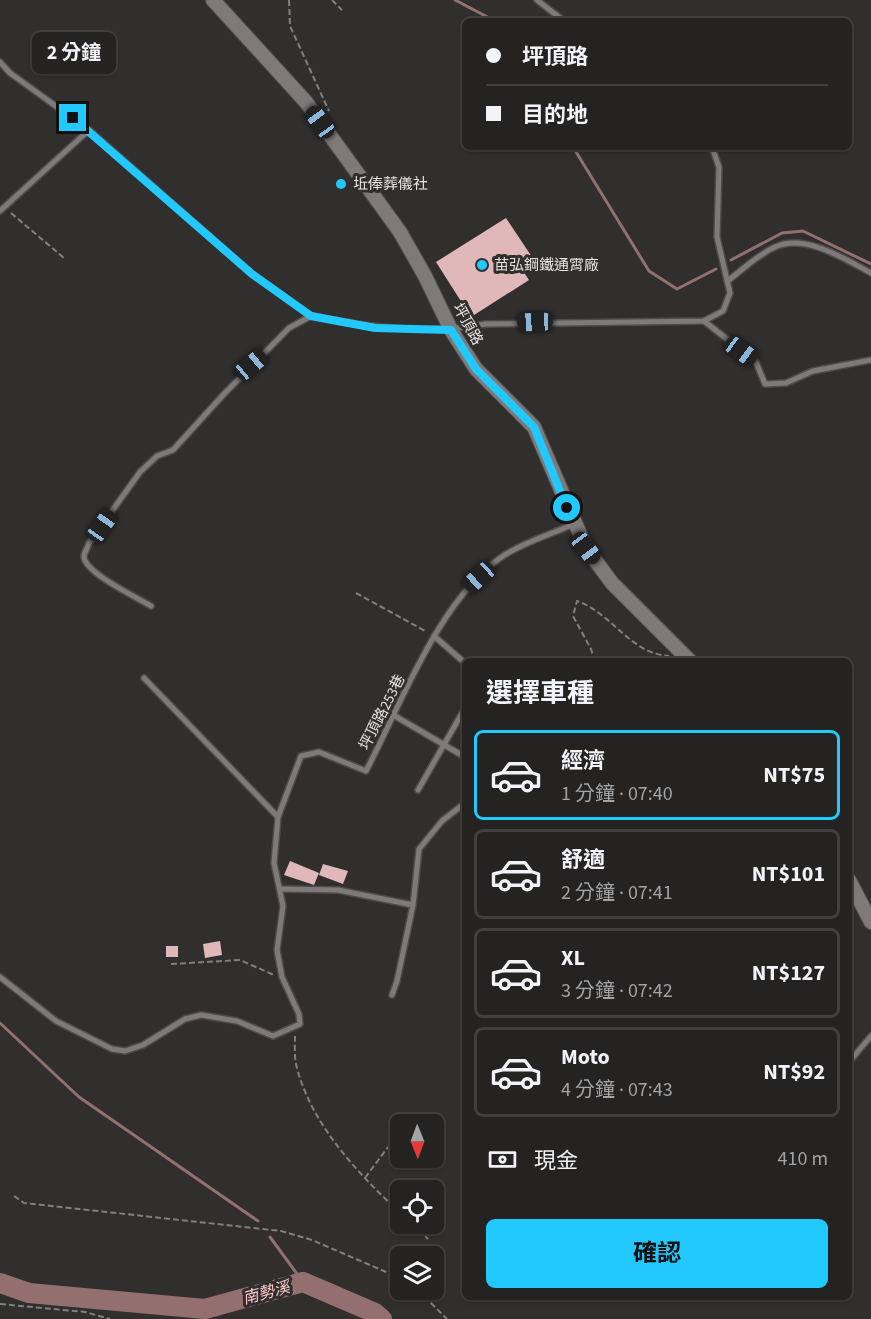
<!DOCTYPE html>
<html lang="zh-TW">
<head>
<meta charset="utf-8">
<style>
  body { margin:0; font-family:"Source Sans 3","Noto Sans TC",sans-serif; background:#2d2a2a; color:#f1f3f6; height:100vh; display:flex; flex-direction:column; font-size:22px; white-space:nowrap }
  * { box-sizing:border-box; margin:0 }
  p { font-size:20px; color:#a3a4a5 }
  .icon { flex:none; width:33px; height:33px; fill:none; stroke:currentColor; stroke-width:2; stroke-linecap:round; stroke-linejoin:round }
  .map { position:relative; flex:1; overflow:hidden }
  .sheet { position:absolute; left:462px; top:658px; width:390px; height:642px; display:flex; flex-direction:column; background:#252222; border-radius:9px; box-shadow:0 2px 4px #0004,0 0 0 2px #423f40 }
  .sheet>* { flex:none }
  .hud { position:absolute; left:462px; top:18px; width:390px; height:132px; border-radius:9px; box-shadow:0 2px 4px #0004,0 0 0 2px #423f40; display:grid; align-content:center; height:132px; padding:0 24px; background:#252222 }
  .needle { width:39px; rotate:179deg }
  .tools { position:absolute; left:390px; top:1114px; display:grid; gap:12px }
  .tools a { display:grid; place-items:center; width:54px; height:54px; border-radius:9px; background:#252222; box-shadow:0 2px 4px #0004,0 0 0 2px #423f40; font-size:30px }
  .end { position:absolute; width:27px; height:27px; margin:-14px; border:8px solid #22c9fe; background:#111; box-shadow:0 0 0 3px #111 }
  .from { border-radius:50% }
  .bubble { position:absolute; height:42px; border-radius:9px; background:#252222; box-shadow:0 2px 4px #0004,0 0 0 2px #423f40; font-size:20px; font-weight:700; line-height:42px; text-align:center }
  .car { position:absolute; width:18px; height:36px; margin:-18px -9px; border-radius:8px; box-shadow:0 0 4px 2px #0007; background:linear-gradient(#222 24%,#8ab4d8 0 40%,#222 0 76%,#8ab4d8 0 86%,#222 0) }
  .hud b { display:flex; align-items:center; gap:21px; height:57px; font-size:22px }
  .hud b+b { border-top:2px solid #423f40 }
  .hud i { width:15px; height:15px; background:#f1f3f6 }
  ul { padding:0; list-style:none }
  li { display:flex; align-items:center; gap:18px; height:90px; margin:0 12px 9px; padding:0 12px; border:3px solid #423f40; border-radius:9px }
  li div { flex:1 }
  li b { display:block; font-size:22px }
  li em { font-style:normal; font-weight:700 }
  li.on { border-color:#22c9fe }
  li>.icon { width:54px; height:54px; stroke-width:1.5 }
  h2 { padding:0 24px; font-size:27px; line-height:72px }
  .pay { display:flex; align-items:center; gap:15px; height:66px; padding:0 24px; font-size:22px }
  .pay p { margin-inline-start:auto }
  .action { display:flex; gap:12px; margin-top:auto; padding:12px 24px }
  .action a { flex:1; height:69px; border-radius:9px; background:#22c9fe; color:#111; font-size:24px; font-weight:700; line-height:69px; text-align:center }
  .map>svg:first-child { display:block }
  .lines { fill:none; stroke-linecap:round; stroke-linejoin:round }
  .stream { stroke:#946f70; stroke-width:3 }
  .river { stroke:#946f70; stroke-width:20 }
  .building { fill:#e1b8b9 }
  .service-casing { stroke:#4e4b4b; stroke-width:8 }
  .tertiary-casing { stroke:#4e4b4b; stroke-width:16 }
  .path { stroke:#817f7f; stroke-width:2; stroke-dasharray:6 3; stroke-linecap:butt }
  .service { stroke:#7e7a7a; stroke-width:5 }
  .tertiary { stroke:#7e7a7a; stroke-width:14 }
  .route { stroke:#22c9fe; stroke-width:8 }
  .poi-dot { fill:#22c9fe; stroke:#312e2e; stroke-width:2 }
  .labels { text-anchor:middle; stroke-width:6; stroke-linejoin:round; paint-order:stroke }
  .poi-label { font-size:15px; fill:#e4e2e2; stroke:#312e2e; text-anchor:start }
  .street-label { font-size:15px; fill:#e4e2e2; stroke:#312e2e }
  .water-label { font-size:16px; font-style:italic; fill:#fec8c9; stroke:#312e2e }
</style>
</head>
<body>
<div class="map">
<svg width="871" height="1319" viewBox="0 0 871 1319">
  <rect width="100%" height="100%" fill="#312e2e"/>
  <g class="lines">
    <g class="stream">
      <polyline points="455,0 495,21"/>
      <polyline points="573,147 649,271 677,289 716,269"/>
      <polyline points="731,260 782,233 803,231 871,264"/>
      <polyline points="0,1023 79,1097 258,1221"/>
      <polyline points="270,1237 303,1282"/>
    </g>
    <polyline class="river" points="0,1283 29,1293 205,1309 303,1282 375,1313 382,1319"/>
  </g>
  <g class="building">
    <polygon points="506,218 534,260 521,268 529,280 471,317 436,262"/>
    <polygon points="290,861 319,873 314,885 284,875"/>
    <polygon points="323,864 348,871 343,884 319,875"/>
    <polygon points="220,941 222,955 205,958 203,944"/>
    <rect x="166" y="946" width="12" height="11"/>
  </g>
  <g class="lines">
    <g class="service-casing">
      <g id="service">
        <polyline points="537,0 564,21"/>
        <polyline points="0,62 10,73 89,130 252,274 311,316"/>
        <polyline points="0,211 89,130"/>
        <path d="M729,280C743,269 759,254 775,247C805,233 845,259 871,273"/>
        <polyline points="704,321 756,362 765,384 786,383 813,371 871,360"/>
        <path d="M151,606C138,598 83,572 84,556C84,553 88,547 89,543L140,472L157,456L173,450L224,394L289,328L311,316C372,328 425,335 486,324L704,321L723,311L730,293L717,237L719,167L712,147"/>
        <polyline points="434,636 465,663"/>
        <polyline points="144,678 278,817"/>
        <polyline points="395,716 465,757"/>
        <polyline points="418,790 465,708"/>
        <polyline points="280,889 338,890 413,905 397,981 392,995"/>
        <polyline points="413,905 419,849 442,821 465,803"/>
        <path d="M0,977L56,1021L112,1049L125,1051L143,1045L185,1019L201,1015L237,1021L273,1036L300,1024L299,1014L282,977L277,950L283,906L274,863L278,817L301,756L319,752L366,771C401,704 440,598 503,556C524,542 552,534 574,524"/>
        <polyline points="849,1062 871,1036"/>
      </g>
    </g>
    <g class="tertiary-casing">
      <g id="tertiary">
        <polyline points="213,0 306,102 400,232 425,276 451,330 476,369 534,427 586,548 612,583 691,662"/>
        <polyline points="849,880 871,922"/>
      </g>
    </g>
    <g class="path">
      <polyline points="289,0 290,26 329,111"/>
      <polyline points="332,0 342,10"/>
      <polyline points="11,213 64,258"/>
      <polyline points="356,593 427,632"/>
      <path d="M595,662L591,649L573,616L577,601C612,613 630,654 669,656"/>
      <polyline points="171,964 240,960 274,975"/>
      <path d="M295,1036C295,1046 294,1058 297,1068C312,1126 359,1174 400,1213"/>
      <polyline points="365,1178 388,1147"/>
      <polyline points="14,1196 24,1203 281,1231 312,1240 400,1278"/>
      <polyline points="412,1224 428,1239"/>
      <polyline points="418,1290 447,1319"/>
      <polyline points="0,1304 85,1312 110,1319"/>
    </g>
    <use href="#service" class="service"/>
    <use href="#tertiary" class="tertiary"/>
  </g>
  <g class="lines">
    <polyline class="route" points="73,118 252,274 311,316 375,328 451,330 476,369 534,427 567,508"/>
  </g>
  <g class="poi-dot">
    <circle cx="341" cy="184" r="6"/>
    <circle cx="482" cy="265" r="6"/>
  </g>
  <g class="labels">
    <g class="poi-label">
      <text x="353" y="189">坵俸葬儀社</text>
      <text x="494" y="270">苗弘鋼鐵通霄廠</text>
    </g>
    <g class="street-label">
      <text transform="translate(468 324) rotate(61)" y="5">坪頂路</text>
      <text transform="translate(382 712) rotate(-63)" y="5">坪頂路253巷</text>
    </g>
    <g class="water-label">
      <text transform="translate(266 1292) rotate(-15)" y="6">南勢溪</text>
    </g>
  </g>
</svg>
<div class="tools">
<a><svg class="needle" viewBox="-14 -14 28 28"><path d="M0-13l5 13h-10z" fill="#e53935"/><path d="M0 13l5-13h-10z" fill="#a3a4a5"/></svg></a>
<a><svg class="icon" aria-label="locate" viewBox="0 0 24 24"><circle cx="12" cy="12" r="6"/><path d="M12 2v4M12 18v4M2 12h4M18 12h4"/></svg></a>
<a><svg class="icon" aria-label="layers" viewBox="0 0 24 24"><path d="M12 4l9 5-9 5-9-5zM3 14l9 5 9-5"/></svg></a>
</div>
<i class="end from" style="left:567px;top:508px"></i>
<i class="end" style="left:73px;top:118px"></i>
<div class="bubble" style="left:32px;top:32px;width:84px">2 分鐘</div>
<i class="car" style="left:320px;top:122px;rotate:324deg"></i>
<i class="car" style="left:535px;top:322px;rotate:268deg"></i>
<i class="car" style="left:741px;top:351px;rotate:126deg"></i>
<i class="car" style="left:251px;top:365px;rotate:50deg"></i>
<i class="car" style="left:102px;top:526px;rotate:35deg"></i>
<i class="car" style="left:586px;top:548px;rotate:143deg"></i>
<i class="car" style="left:479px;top:577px;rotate:228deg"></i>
<div class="hud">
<b><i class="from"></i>坪頂路</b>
<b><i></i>目的地</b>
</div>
<section class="sheet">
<h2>選擇車種</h2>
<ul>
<li class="on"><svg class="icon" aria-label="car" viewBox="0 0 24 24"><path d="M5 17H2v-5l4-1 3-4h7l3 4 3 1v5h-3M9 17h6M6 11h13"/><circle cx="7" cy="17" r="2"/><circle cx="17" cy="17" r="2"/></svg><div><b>經濟</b><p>1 分鐘 · 07:40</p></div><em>NT$75</em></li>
<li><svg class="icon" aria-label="car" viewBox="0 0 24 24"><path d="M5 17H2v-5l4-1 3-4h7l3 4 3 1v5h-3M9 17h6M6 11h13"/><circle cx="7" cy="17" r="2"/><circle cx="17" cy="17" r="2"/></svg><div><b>舒適</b><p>2 分鐘 · 07:41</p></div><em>NT$101</em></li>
<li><svg class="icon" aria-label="car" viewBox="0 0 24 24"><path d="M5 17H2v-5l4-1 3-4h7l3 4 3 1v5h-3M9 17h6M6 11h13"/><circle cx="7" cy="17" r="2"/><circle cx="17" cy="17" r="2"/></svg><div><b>XL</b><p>3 分鐘 · 07:42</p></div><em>NT$127</em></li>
<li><svg class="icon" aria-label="car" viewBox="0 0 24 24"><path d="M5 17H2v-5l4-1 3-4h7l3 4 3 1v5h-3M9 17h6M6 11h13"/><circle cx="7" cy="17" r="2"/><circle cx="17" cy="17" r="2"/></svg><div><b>Moto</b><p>4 分鐘 · 07:43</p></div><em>NT$92</em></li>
</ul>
<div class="pay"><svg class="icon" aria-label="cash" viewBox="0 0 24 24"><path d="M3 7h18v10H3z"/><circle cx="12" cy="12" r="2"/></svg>現金<p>410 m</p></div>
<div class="action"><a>確認</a></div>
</section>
</div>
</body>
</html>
